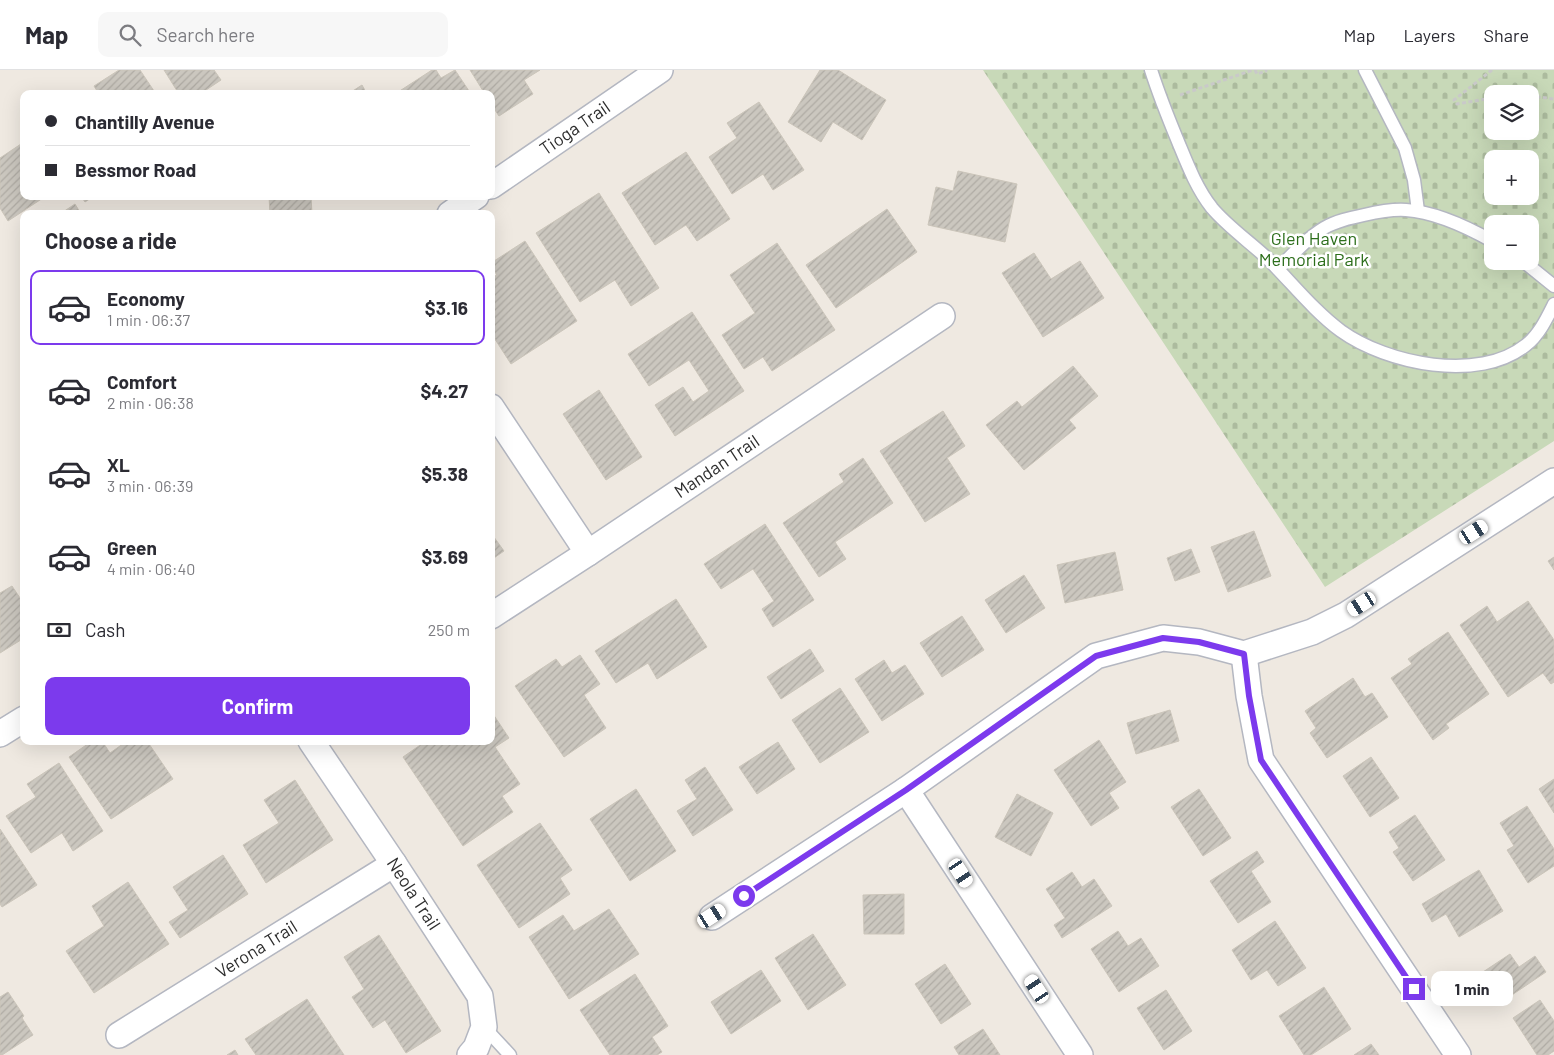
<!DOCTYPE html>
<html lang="en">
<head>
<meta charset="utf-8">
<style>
  body { margin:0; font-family:Barlow,sans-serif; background:#f7f7f7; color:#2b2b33; height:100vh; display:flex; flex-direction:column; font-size:19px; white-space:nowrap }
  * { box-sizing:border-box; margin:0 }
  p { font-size:16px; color:#7c7c81 }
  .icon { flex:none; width:28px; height:28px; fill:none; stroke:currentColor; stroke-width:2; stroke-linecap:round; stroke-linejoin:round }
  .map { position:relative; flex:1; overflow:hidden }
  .details { position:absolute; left:20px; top:140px; width:475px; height:535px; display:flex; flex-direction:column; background:#fff; border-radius:10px; box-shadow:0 5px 20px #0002 }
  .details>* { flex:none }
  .guide { position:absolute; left:20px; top:20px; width:475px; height:110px; border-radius:10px; box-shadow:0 5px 20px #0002; display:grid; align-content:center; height:110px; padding:0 25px; background:#fff }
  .fabs { position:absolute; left:1484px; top:15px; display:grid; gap:10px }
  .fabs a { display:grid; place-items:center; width:55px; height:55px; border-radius:10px; background:#fff; box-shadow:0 5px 20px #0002; font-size:25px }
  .end { position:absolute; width:22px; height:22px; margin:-11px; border:6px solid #7c3aed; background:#fff; box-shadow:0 0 0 2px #fff }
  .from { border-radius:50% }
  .bubble { position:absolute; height:35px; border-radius:10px; background:#fff; box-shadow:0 5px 20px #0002; font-size:16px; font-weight:700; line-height:35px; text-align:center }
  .car { position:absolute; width:15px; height:30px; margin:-15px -8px; border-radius:6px; box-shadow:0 0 4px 1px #0007; background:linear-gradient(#fff 24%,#345 0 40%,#fff 0 76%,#345 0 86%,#fff 0) }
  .guide b { display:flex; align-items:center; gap:18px; height:48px; font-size:19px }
  .guide b+b { border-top:1px solid #e1e1e2 }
  .guide i { width:12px; height:12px; background:#2b2b33 }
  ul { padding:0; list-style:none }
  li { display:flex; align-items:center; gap:15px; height:75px; margin:0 10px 8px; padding:0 15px; border:2px solid transparent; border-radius:10px }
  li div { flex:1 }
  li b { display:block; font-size:19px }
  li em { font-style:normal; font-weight:700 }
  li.selected { border-color:#7c3aed }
  li>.icon { width:45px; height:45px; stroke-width:1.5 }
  h2 { padding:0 25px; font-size:22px; line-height:60px }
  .pay { display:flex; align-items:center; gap:12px; height:55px; padding:0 25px; font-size:19px }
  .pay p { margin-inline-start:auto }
  .button { display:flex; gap:10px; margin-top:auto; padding:10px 25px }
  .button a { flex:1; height:58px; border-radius:10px; background:#7c3aed; color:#fff; font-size:20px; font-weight:700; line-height:58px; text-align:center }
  header { display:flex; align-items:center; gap:30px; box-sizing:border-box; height:70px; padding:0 25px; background:#fff; border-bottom:1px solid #e1e1e2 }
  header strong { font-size:24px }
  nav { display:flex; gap:28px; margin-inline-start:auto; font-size:18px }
  .search { width:350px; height:45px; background:#f7f7f7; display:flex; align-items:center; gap:12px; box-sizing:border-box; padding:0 18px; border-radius:10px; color:#7c7c81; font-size:19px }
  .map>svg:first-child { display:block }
  .cemetery { fill:url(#cemetery-stones); fill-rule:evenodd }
  .building { fill:url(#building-hatch); stroke:#cbc5ba }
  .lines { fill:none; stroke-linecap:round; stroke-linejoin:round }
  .lane-casing { stroke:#b4b7c1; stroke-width:15 }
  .street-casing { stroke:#b4b7c1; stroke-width:28 }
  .path { stroke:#c9c9c9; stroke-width:3; stroke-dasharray:4 2.5; stroke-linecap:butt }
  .lane { stroke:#fff; stroke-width:12 }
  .street { stroke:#fff; stroke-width:25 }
  .route { stroke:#7c3aed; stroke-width:6 }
  .labels { text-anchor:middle; stroke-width:5; stroke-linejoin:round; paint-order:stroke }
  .street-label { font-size:18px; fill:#2e2e2e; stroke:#fff }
  .park-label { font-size:18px; fill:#2c6e1b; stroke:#fff }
</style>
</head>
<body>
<header>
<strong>Map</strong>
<div class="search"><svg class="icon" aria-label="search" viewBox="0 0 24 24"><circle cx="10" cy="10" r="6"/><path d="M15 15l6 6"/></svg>Search here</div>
<nav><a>Map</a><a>Layers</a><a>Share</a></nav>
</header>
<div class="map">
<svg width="1554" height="985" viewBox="0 0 1554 985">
  <defs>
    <pattern id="cemetery-stones" width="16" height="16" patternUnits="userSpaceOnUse" patternTransform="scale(1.25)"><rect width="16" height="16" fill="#c8d9b8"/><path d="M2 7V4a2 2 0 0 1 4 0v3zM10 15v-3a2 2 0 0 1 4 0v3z" fill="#acbb9e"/></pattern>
    <pattern id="building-hatch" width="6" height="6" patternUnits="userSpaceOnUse" patternTransform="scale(1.25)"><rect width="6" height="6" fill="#cbc7bf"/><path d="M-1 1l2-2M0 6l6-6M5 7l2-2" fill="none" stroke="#afaba4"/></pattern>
  </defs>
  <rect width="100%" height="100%" fill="#efe9e1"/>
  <path class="cemetery" d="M983,0H1554V371L1325,517ZM1492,24H1530V61H1492ZM1492,89H1530V126H1492ZM1492,154H1530V191H1492Z"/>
  <g class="building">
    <polygon points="119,0 140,0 156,24 99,24 94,16"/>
    <polygon points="164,0 214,0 221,10 200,24 179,24"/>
    <polygon points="432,0 436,0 441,8 455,0 471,24 395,24"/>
    <polygon points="470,0 540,0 524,10 533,24 499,46 491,34 491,24 485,24"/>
    <polygon points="820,0 838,0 886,30 862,70 833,52 821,72 788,52"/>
    <polygon points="362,15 367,24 348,24"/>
    <polygon points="759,32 804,100 773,120 763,104 732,124 709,87 737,68 727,53"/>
    <polygon points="24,72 24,126 46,126 8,151 0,138 0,88"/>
    <polygon points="686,82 730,149 697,171 686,155 655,175 622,123"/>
    <polygon points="958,101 1017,114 1005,172 928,155 936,117 953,121"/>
    <polygon points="599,123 659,218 631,236 615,210 580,232 536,163"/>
    <polygon points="81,126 94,126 85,132"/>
    <polygon points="269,126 311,126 312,144 270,144"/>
    <polygon points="75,134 81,144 60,144"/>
    <polygon points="887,139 917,182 836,238 806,195"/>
    <polygon points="525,171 577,251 511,294 491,263 491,208 497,205 491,196 491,193"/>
    <polygon points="777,173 835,260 772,301 763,287 744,299 722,265 755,243 730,205"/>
    <polygon points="1034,183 1051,209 1080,191 1104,228 1043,267 1002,203"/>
    <polygon points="692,242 744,321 675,366 655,335 683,317 693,332 709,321 689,290 649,316 628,284"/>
    <polygon points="1073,296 1098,326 1069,350 1076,358 1024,400 986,355 1017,331 1022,337"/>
    <polygon points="599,320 642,387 606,410 563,344"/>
    <polygon points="943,341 965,376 947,388 970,424 925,452 880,381"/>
    <polygon points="863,388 893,433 835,472 846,489 819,507 783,453 844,412 839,404"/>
    <polygon points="765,454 814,530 773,557 762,539 774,531 753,499 721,519 704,494"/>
    <polygon points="1254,461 1271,506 1228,522 1211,477"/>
    <polygon points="491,463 504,481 491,490"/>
    <polygon points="1191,479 1200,502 1175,511 1167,488"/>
    <polygon points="1115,482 1123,520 1065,533 1057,495"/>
    <polygon points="1554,487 1554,500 1548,491"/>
    <polygon points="1024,505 1045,538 1006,563 985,530"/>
    <polygon points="12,516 24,534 24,568 0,583 0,523"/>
    <polygon points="676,529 707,577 657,609 648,593 616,613 595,581"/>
    <polygon points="1528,531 1554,570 1554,612 1551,614 1543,603 1508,627 1460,555 1487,536 1497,552"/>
    <polygon points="962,546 984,580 942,607 920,573"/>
    <polygon points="1448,562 1489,624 1446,654 1449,658 1433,670 1391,608 1412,594 1408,589"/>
    <polygon points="810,579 824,601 781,629 767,607"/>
    <polygon points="580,585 600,614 584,625 606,658 564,687 515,616 556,589 562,597"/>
    <polygon points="884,590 892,603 905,595 924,624 882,651 855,609"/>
    <polygon points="1353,608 1365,627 1372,623 1388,647 1327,688 1310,663 1316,658 1305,641"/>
    <polygon points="840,618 869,662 820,693 792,650"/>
    <polygon points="1170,640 1179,671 1136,684 1127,653"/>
    <polygon points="491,641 509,668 495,677 520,714 502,726 513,742 463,776 403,687 426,671 491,671"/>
    <polygon points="1099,670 1126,712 1109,723 1119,738 1091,756 1054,700"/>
    <polygon points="92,671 102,671 110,683 127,671 147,671 173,709 111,749 69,687"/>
    <polygon points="778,672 795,699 757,724 739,697"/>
    <polygon points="1371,687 1399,728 1370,747 1343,706"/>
    <polygon points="59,693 103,761 73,781 62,763 31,783 6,746 36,727 27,714"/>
    <polygon points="705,697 733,740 693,766 677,741 697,729 685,710"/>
    <polygon points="1554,709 1554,743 1539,719"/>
    <polygon points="295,710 333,770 266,813 243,775 279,753 264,730"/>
    <polygon points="636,719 676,781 630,811 590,749"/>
    <polygon points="1199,719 1231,768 1203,786 1171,737"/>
    <polygon points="1017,724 1053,743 1031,786 995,767"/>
    <polygon points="1527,736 1554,779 1554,796 1528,813 1507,780 1514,776 1500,753"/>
    <polygon points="1415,745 1445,790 1413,811 1393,782 1399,778 1389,762"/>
    <polygon points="540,753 572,800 560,808 570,824 519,858 477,795"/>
    <polygon points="0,759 37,815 2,837 0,834"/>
    <polygon points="1257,781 1264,792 1251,801 1271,832 1238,853 1210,811"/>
    <polygon points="223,785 248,824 180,868 169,852 188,840 173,817"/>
    <polygon points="1479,800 1503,841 1459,867 1446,844 1432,852 1422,834"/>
    <polygon points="1072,802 1082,817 1094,809 1112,836 1062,868 1054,855 1065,848 1046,819"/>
    <polygon points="128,812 169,874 94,923 66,881 104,856 92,836"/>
    <polygon points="904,824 904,864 864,864 863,825"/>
    <polygon points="609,839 639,884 569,929 529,867 563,845 574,861"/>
    <polygon points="1275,851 1306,898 1278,916 1267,900 1251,910 1232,880"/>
    <polygon points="1118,861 1128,876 1141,868 1159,896 1119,922 1091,879"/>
    <polygon points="813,864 846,915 808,940 775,888"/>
    <polygon points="379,865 441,961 406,983 385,950 373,958 352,927 364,919 344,887"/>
    <polygon points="1510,884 1519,897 1535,886 1546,902 1500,933 1480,904"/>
    <polygon points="945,894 971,934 941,954 915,914"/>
    <polygon points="761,900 781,931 731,964 711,932"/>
    <polygon points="635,904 668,956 652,967 662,982 657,985 610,985 580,940"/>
    <polygon points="1324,917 1351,959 1311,985 1304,985 1279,946"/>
    <polygon points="1166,920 1192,961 1164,980 1137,938"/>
    <polygon points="8,922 24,946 22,948 33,965 2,985 0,985 0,927"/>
    <polygon points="307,929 344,985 301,985 301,984 299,985 256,985 245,969"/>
    <polygon points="1540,930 1554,951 1554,981 1548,985 1537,985 1513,948"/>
    <polygon points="983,959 1000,985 959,985 954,977"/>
    <polygon points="1371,974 1379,985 1354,985"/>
    <polygon points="235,980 238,985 227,985"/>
  </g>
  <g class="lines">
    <g class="lane-casing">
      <g id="lane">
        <path d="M1151,0C1159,25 1169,50 1179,74C1188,96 1197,119 1212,138C1228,157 1250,172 1268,189C1292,213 1314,241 1341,261C1387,294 1479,313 1526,275C1539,265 1547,248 1554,234"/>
        <polyline points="1365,0 1405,78 1414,110 1418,141"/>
        <polyline points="1523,191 1554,216"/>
        <path d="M1278,199C1292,185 1306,169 1324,158C1336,151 1350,148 1364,145C1377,142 1392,139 1406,140C1435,142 1467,157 1492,171"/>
        <polyline points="484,957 510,985"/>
      </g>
    </g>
    <g class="street-casing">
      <g id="street">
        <path id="s1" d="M491,116L660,0"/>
        <polyline points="450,144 476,126"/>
        <polyline points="491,337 588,483"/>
        <path id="s2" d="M491,546L588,483L942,246"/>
        <polyline points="1244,584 1249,626 1261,690 1458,985"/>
        <polyline points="0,664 24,649"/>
        <path id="s3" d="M311,671L394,794L480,926L484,957L476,978L470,985"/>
        <polyline points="906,720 1080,985"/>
        <polyline points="712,847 906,720 1096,586 1163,568 1199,572 1244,584 1312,562 1346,545 1554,411"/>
        <path id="s4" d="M119,965L394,794"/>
      </g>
    </g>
    <g class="path">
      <polyline points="1255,0 1257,4 1266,1 1266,0"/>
      <polyline points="1492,0 1454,30 1457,34 1492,28"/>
      <polyline points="1180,25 1253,0"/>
      <polyline points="1530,26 1554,29"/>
    </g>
    <use href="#lane" class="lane"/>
    <use href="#street" class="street"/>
  </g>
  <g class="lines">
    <polyline class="route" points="744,826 906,720 1096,586 1163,568 1199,572 1244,584 1249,626 1261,690 1414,919"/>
  </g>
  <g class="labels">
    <g class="street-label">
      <text dy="6" stroke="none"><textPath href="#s1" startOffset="102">Tioga Trail</textPath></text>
      <text dy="6" stroke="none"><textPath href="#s2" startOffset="271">Mandan Trail</textPath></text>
      <text dy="6" stroke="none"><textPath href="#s3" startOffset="184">Neola Trail</textPath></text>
      <text dy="6" stroke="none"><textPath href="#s4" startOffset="162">Verona Trail</textPath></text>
    </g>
    <g class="park-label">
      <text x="1314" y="175">Glen Haven<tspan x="1314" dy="21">Memorial Park</tspan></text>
    </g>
  </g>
</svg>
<div class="fabs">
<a><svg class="icon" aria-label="layers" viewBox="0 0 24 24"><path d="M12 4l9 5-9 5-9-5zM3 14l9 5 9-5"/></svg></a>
<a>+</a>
<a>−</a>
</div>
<i class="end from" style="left:744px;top:826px"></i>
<i class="end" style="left:1414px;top:919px"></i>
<div class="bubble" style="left:1431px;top:901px;width:82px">1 min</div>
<i class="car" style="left:1474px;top:462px;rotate:58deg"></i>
<i class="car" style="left:1362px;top:534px;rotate:237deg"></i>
<i class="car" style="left:961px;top:803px;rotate:147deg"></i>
<i class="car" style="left:712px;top:846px;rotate:57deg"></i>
<i class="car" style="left:1037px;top:919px;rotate:327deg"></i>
<div class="guide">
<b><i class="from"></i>Chantilly Avenue</b>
<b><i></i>Bessmor Road</b>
</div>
<section class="details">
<h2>Choose a ride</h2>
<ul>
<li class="selected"><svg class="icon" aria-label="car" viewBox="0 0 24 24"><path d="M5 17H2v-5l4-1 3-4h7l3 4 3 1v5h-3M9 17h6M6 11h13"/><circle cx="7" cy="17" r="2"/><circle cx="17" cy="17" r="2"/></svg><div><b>Economy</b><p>1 min · 06:37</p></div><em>$3.16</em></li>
<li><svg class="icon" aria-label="car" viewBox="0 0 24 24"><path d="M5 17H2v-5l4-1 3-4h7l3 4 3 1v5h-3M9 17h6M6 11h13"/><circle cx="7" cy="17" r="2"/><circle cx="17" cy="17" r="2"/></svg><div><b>Comfort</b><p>2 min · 06:38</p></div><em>$4.27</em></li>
<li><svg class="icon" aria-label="car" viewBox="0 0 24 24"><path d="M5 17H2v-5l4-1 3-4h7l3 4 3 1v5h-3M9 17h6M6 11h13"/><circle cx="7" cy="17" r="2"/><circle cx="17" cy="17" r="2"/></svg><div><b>XL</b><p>3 min · 06:39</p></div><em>$5.38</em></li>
<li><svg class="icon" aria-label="car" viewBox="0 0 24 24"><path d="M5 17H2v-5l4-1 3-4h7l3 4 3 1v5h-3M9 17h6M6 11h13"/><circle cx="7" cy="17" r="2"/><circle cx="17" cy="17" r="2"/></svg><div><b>Green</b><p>4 min · 06:40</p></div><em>$3.69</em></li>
</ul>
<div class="pay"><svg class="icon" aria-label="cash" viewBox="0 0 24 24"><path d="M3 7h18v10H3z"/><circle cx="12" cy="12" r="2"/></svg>Cash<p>250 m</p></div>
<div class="button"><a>Confirm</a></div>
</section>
</div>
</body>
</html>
